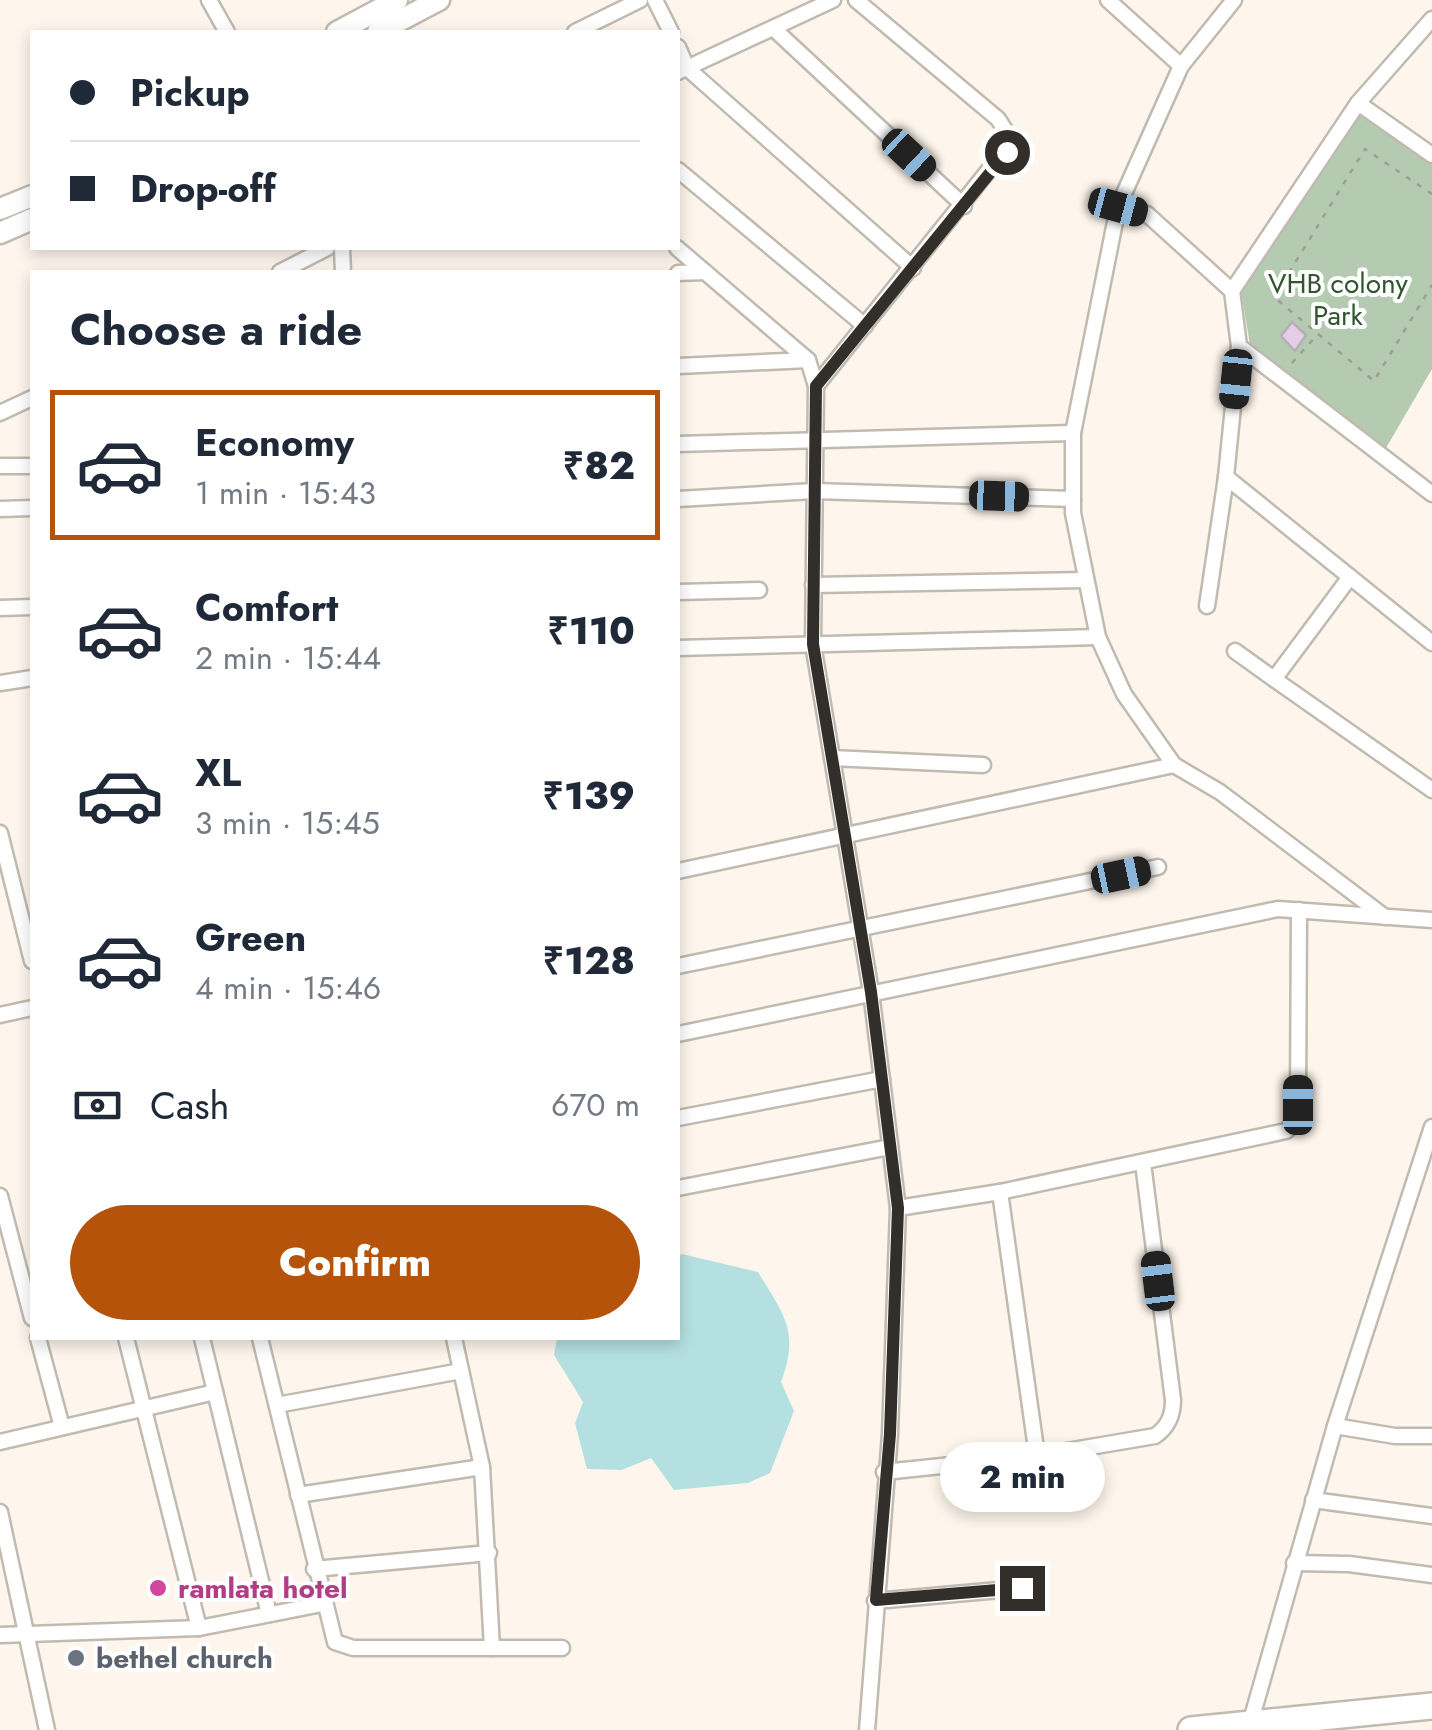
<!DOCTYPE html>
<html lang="en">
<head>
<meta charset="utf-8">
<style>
  body { margin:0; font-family:Jost,sans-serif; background:#f2f2f3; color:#1f2937; height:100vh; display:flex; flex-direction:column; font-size:38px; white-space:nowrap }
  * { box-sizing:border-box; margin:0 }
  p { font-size:32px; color:#747a83 }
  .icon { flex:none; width:55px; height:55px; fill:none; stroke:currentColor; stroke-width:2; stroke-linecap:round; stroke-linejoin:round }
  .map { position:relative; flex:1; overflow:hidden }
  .details { position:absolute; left:30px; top:270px; width:650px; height:1070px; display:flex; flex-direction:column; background:#fff; border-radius:0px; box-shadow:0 5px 15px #0003 }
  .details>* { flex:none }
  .hud { position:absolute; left:30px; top:30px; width:650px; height:220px; border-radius:0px; box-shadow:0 5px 15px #0003; display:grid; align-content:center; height:220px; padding:0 40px; background:#fff }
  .end { position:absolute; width:45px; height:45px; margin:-22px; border:12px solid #322f2b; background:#fff; box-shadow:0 0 0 5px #fff }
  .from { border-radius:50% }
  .bubble { position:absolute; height:70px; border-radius:35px; background:#fff; box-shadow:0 5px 15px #0003; font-size:32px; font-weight:800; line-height:70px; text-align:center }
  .car { position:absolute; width:30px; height:60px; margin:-30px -15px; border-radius:12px; box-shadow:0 0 8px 2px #0007; background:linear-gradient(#222 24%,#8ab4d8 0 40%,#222 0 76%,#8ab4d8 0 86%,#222 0) }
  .hud b { display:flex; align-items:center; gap:35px; height:95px; font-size:38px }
  .hud b+b { border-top:2px solid #e0e1e3 }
  .hud i { width:25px; height:25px; background:#1f2937 }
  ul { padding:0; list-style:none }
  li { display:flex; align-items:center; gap:30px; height:150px; margin:0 20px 15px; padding:0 20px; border:5px solid transparent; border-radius:0px }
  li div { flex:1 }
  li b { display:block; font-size:38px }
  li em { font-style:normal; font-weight:800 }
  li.on { border-color:#b45309 }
  li>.icon { width:90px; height:90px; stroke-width:1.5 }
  h2 { padding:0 40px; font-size:45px; line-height:120px }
  .pay { display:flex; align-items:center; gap:25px; height:110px; padding:0 40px; font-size:38px }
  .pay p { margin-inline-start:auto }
  .action { display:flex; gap:20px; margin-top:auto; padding:20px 40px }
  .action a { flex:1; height:115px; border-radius:60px; background:#b45309; color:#fff; font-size:40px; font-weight:800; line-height:115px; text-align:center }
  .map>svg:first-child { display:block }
  .green { fill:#b4cbb2 }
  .water { fill:#b5e0e1 }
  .building { fill:#e6cde6; stroke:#b6aeb6; stroke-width:2.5 }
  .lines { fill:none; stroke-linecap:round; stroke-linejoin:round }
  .street-casing { stroke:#c1bab0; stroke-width:19 }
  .secondary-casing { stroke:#c1bab0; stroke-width:25 }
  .highway-casing { stroke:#c1bab0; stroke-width:30 }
  .path { stroke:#a19c94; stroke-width:2.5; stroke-dasharray:5 8; stroke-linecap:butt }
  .street { stroke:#fff; stroke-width:14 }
  .secondary { stroke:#fff; stroke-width:20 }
  .highway { stroke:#fff; stroke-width:25 }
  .route { stroke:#322f2b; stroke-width:12 }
  .hotel-dot { fill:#d1479c; stroke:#fff; stroke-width:4 }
  .worship-dot { fill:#6b7280; stroke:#fff; stroke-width:4 }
  .labels { text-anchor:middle; stroke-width:8; stroke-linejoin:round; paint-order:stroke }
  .park-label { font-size:28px; fill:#31552e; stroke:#fff }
  .hotel-label { font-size:28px; font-weight:bold; fill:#b23c85; stroke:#fff; text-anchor:start }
  .worship-label { font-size:28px; font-weight:bold; fill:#5b616d; stroke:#fff; text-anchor:start }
</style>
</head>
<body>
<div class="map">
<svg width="1432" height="1730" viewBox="0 0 1432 1730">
  <rect width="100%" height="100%" fill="#fef6ec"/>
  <polygon class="green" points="1348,101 1432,159 1432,369 1386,448 1374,449 1252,357 1239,279"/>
  <path class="water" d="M682,1254L758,1272C784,1315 800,1331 781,1382L794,1411L770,1473L748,1483L674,1490L651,1458L622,1470L587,1469L575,1423L583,1402L554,1355L557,1338H678V1256Z"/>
  <polygon class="building" points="1292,322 1306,335 1295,351 1281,336"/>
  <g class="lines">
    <g class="street-casing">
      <g id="street">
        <polyline points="209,0 227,32"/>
        <polyline points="655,0 671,32"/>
        <polyline points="1108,0 1181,66"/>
        <polyline points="1234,0 1181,66 1118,207 1073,433 1073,513 1098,637 1124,694 1174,765 1220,792 1385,917"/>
        <polyline points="773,28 964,206"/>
        <polyline points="575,32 640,0"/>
        <polyline points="678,47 687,68 913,268"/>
        <polyline points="678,72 833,0"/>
        <polyline points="1358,103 1432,155"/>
        <polyline points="678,170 865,326"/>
        <polyline points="1118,207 1147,214 1232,291 1239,346 1432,494"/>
        <polyline points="342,248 343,272"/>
        <polyline points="677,248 808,360 816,386 813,644 871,992 898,1208 890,1434 867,1730"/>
        <polyline points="280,272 327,248"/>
        <polyline points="678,273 705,272"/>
        <polyline points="1232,291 1358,103 1432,19"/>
        <polyline points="678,366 808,360"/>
        <polyline points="816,386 1012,141 998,119 856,0"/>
        <polyline points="0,413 32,398"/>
        <polyline points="678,444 1073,433"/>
        <polyline points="0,466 32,466"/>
        <polyline points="1226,477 1432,643"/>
        <polyline points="678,499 814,491 1073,499"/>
        <polyline points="0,509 32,508"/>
        <polyline points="1350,577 1274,679 1432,790"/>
        <polyline points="813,585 1086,580"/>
        <polyline points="678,592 759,590"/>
        <polyline points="1207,606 1226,477 1239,346"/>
        <polyline points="0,608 32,607"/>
        <polyline points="678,648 1098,637"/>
        <polyline points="1235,651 1274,679"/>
        <polyline points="0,683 32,678"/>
        <polyline points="832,758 983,765"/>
        <polyline points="0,833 32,961"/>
        <polyline points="678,871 1174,765"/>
        <polyline points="678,966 1158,867"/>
        <polyline points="0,1015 32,1008"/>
        <polyline points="678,1034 1278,909 1432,920"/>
        <polyline points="678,1118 882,1079"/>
        <polyline points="678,1188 890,1147"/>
        <polyline points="1000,1192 1037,1456"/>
        <polyline points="0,1196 32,1318"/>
        <polyline points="898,1208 1000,1192 1286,1131 1294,1124 1298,1105 1299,910"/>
        <polyline points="38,1338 62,1427"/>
        <polyline points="126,1338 199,1628"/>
        <polyline points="202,1338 269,1614"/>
        <polyline points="260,1338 335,1642 353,1648 562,1648"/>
        <polyline points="454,1338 482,1467 492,1648"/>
        <polyline points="277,1405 461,1371"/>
        <polyline points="1335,1426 1395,1436 1432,1436"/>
        <polyline points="0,1442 215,1392"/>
        <path d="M884,1472L1037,1456L1155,1436C1168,1427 1173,1416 1173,1400L1143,1163"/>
        <polyline points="298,1495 482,1467"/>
        <polyline points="1313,1500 1432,1516"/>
        <polyline points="0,1512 47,1730"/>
        <polyline points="1294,1563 1349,1564 1432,1575"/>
        <polyline points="314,1569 489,1553"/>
        <polyline points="875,1601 1022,1588"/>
        <polyline points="0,1635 199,1628 322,1604"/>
        <polyline points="1250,1724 1335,1426 1432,1127"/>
      </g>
    </g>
    <g class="secondary-casing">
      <g id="secondary">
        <polyline points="337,32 397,0"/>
        <polyline points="378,32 439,0"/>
        <polyline points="0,209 32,196"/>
        <polyline points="0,233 32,219"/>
      </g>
    </g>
    <g class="highway-casing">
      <polyline id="highway" points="1191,1730 1432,1706"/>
    </g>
    <g class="path">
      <polyline points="1432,194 1365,149 1274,297 1374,381 1432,285"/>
      <polyline points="1292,363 1316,336"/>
    </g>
    <use href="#street" class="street"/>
    <use href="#secondary" class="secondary"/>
    <use href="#highway" class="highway"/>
  </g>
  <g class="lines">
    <polyline class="route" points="1007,152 816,386 813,644 871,992 898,1208 890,1434 876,1600 1022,1588"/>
  </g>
  <circle class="hotel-dot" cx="158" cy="1588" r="10"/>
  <circle class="worship-dot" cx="76" cy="1658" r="10"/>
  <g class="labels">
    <g class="park-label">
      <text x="1338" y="293">VHB colony<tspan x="1338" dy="32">Park</tspan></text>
    </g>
    <g class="hotel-label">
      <text x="178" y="1598">ramlata hotel</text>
    </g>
    <g class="worship-label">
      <text x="96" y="1668">bethel church</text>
    </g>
  </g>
</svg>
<i class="end from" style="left:1007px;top:152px"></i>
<i class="end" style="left:1022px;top:1588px"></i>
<div class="bubble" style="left:940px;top:1442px;width:165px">2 min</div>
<i class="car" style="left:909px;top:155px;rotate:133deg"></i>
<i class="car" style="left:1118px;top:207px;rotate:105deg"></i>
<i class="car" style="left:1236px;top:379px;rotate:186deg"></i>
<i class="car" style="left:999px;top:496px;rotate:92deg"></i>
<i class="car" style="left:1121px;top:875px;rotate:78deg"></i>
<i class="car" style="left:1298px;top:1105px;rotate:0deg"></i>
<i class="car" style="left:1158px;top:1281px;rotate:353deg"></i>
<div class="hud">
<b><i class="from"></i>Pickup</b>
<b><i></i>Drop-off</b>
</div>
<section class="details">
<h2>Choose a ride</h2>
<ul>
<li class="on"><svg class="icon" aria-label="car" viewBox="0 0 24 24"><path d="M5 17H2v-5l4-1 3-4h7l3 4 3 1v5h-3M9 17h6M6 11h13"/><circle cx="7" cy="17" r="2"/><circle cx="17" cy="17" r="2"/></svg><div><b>Economy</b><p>1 min · 15:43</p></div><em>₹82</em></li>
<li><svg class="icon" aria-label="car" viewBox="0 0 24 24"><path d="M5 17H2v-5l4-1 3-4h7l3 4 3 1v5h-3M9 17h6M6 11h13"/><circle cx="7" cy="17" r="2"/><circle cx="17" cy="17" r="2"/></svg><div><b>Comfort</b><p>2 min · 15:44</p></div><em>₹110</em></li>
<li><svg class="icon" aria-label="car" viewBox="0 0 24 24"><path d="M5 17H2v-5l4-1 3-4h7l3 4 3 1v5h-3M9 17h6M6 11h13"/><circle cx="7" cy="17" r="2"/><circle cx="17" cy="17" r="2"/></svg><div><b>XL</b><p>3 min · 15:45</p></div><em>₹139</em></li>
<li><svg class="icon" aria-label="car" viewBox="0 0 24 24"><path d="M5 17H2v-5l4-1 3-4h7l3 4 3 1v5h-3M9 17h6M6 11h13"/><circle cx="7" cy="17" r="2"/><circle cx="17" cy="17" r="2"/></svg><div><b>Green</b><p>4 min · 15:46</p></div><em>₹128</em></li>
</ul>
<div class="pay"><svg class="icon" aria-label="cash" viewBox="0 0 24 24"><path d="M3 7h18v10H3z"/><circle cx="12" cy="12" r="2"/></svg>Cash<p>670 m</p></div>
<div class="action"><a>Confirm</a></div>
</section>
</div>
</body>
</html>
